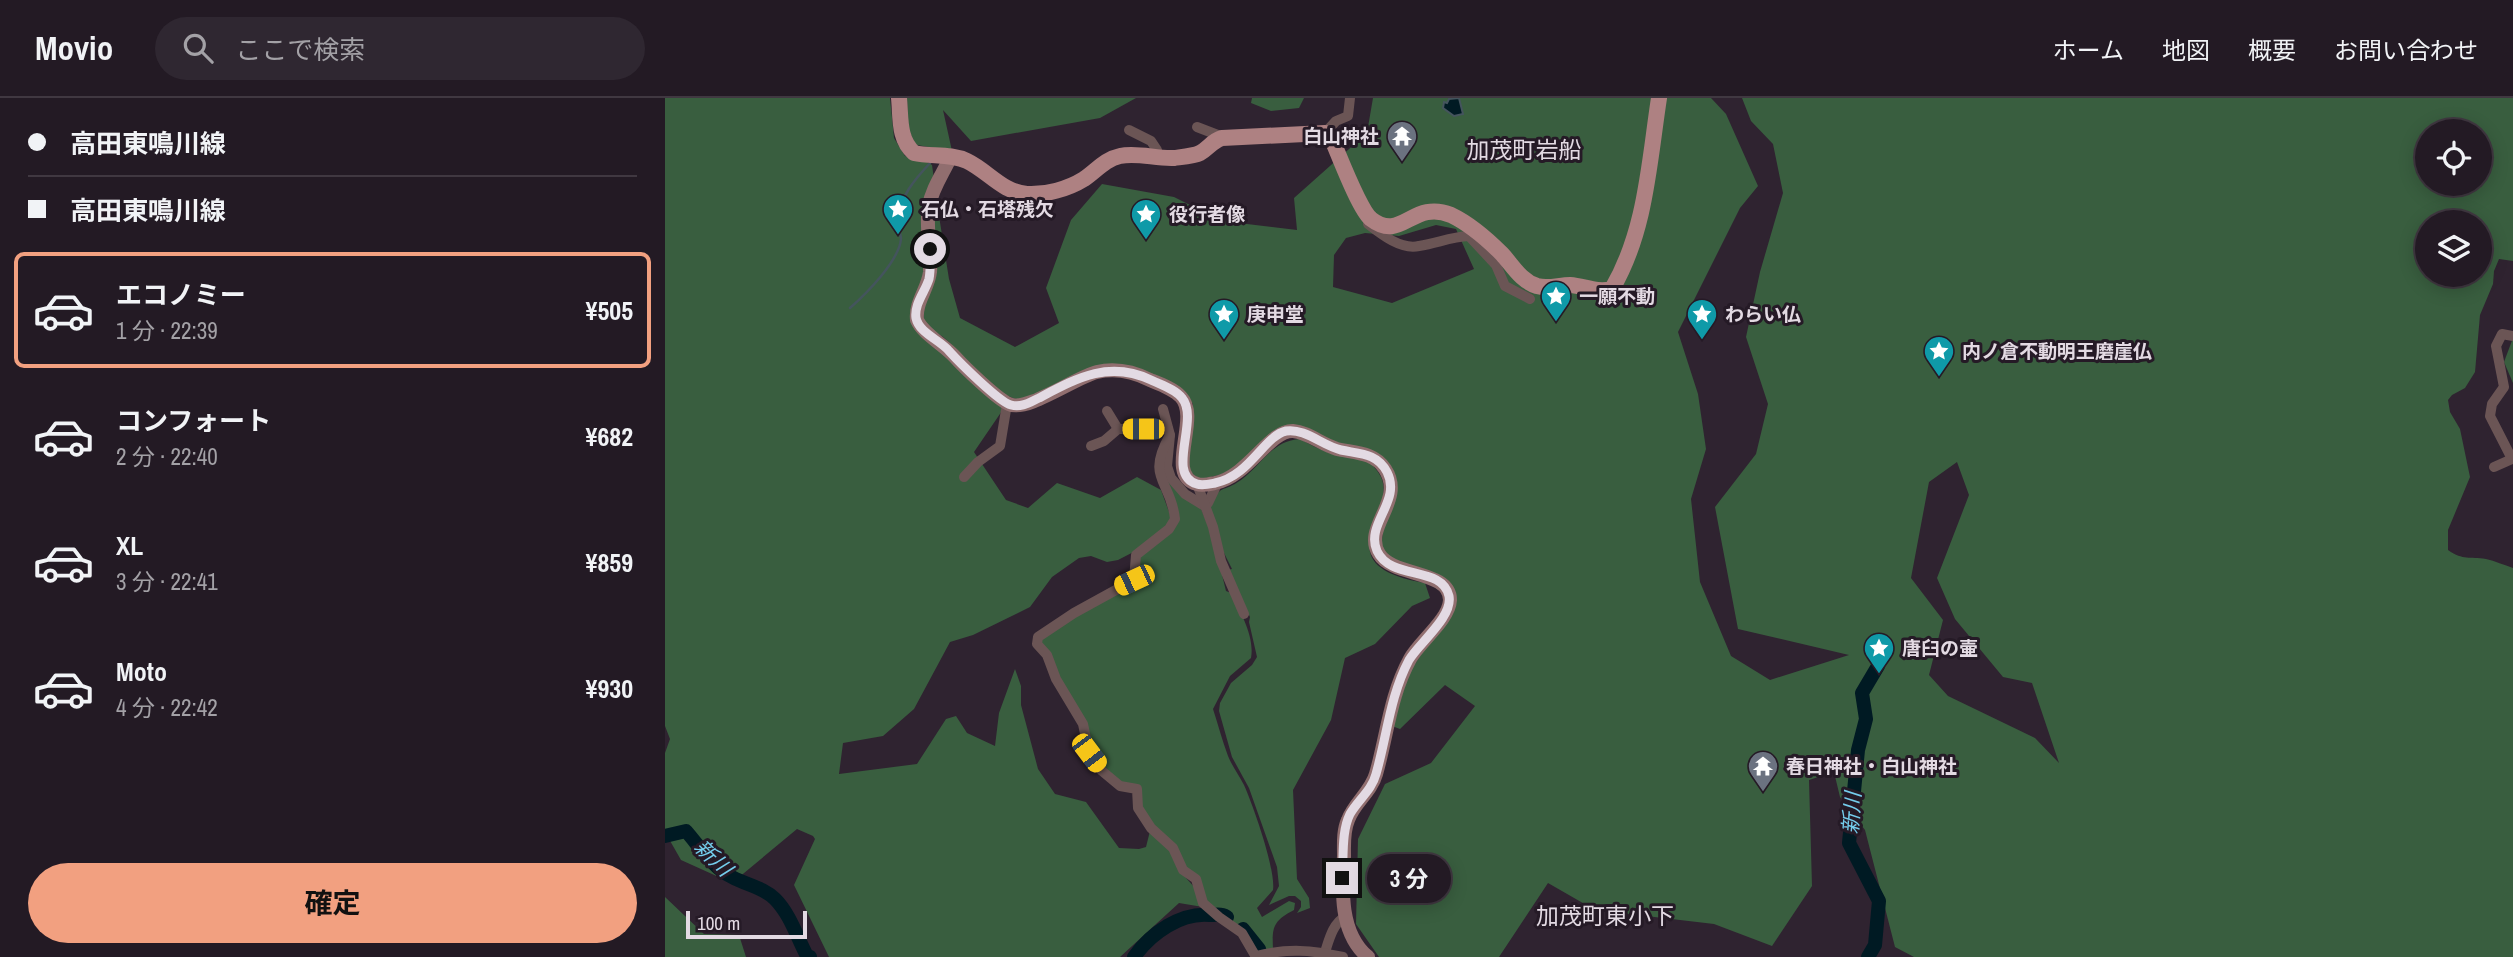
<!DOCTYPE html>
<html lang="ja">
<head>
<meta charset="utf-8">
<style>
  body { margin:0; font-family:"Archivo Narrow","Noto Sans JP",sans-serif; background:#2f2731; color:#f1f3f6; height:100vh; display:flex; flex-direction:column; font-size:26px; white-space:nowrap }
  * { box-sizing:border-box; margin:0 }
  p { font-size:23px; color:#a3a1a6 }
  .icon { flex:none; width:38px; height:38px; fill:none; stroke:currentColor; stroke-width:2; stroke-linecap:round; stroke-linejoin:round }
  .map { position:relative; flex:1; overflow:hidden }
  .sheet { display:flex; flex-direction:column; background:#231a24; width:665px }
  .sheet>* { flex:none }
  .hud { display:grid; align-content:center; height:154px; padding:0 28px; background:#231a24 }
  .buttons { position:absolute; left:1750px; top:21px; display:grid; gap:14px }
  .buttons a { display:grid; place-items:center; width:77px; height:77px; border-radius:50%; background:#231a24; box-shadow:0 4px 18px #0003,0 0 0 2px #403841; font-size:35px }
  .scale { position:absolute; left:21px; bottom:18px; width:121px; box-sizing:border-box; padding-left:7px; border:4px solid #e3dae3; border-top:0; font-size:19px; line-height:24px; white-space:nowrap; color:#e3dae3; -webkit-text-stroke:5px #251a26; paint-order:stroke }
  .end { position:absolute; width:32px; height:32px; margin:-16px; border:9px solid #e3dae3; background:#111; box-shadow:0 0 0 4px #111 }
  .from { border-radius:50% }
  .bubble { position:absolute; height:49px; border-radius:24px; background:#231a24; box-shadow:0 4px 18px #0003,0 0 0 2px #403841; font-size:23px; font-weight:700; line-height:49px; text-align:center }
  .car { position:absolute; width:21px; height:42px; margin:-21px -10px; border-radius:9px; box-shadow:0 0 5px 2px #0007; background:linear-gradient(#f5c518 24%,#345 0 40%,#f5c518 0 76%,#345 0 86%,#f5c518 0) }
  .hud b { display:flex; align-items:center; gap:24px; height:66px; font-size:26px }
  .hud b+b { border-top:2px solid #403841 }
  .hud i { width:18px; height:18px; background:#f1f3f6 }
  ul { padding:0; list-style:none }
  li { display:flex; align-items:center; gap:21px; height:116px; margin:0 14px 10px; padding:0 14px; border:4px solid transparent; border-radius:10px }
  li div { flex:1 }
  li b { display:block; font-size:26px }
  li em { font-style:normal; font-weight:700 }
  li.on { border-color:#f2a080 }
  li>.icon { width:63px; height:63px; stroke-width:1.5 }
  .primary-button { display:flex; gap:14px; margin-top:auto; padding:14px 28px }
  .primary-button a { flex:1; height:80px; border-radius:42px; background:#f2a080; color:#111; font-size:28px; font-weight:700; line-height:80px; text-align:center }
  header { display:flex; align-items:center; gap:42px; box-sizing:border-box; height:98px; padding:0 35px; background:#231a24; border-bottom:2px solid #403841 }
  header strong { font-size:33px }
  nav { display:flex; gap:38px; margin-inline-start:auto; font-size:24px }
  .search { width:490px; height:63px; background:#2f2731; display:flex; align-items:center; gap:18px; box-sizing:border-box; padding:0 24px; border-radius:38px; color:#a3a1a6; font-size:26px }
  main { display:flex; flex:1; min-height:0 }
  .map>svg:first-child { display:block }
  .forest { fill:#395e3f; fill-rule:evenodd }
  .water { fill:#001a23; stroke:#44545d; stroke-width:2 }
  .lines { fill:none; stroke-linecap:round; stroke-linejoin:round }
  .stream { stroke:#44545d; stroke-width:2.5 }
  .river { stroke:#001a23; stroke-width:14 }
  .minor { stroke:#6b5555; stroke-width:10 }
  .secondary { stroke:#916e6f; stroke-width:14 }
  .primary { stroke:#ae8182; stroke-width:16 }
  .route { stroke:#e3dae3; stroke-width:9 }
  .labels { text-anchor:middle; stroke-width:6; stroke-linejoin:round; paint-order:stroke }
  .poi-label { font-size:19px; font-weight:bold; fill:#e3dae3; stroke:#251a26; text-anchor:start }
  .water-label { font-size:21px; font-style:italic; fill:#74cdec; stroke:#251a26 }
  .quarter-label { font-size:23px; fill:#e3dae3; stroke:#251a26 }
</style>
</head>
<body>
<header>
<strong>Movio</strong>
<div class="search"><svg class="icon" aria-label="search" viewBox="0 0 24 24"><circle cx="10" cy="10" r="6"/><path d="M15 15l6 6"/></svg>ここで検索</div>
<nav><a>ホーム</a><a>地図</a><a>概要</a><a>お問い合わせ</a></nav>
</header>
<main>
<section class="sheet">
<div class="hud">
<b><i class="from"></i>高田東鳴川線</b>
<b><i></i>高田東鳴川線</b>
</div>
<ul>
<li class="on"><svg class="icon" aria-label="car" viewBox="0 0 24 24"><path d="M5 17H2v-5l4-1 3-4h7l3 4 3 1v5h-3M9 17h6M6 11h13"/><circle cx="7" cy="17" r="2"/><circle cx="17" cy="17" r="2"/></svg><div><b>エコノミー</b><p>1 分 · 22:39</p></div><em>¥505</em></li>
<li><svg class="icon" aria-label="car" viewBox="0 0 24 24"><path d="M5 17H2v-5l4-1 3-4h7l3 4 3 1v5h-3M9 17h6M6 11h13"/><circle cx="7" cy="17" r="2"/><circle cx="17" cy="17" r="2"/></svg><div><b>コンフォート</b><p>2 分 · 22:40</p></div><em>¥682</em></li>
<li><svg class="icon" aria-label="car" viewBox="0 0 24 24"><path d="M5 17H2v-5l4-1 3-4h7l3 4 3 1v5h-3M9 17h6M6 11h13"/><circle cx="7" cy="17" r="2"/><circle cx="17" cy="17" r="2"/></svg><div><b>XL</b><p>3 分 · 22:41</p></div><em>¥859</em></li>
<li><svg class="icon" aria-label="car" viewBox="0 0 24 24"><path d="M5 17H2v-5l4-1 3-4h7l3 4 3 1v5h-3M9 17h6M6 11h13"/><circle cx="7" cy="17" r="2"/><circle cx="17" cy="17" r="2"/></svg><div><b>Moto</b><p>4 分 · 22:42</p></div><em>¥930</em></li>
</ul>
<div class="primary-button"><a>確定</a></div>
</section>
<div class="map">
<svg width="1848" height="859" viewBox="0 0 1848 859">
  <rect width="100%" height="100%" fill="#2f2330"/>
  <g class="forest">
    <polygon points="0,0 225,0 229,40 240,58 259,62 267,67 269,81 261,173 246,213 339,310 309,354 341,402 363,410 392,385 435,400 472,379 496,392 507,422 482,447 453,462 442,464 426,458 414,460 387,479 365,509 308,537 285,544 249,611 218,638 178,645 174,676 252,666 281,621 291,618 302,635 330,648 334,615 350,571 356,588 356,607 373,671 390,696 421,704 454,750 474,751 481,749 485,733 504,750 514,772 530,790 538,809 514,805 455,859 164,859 129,787 150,741 148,738 132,731 67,785 16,762 0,734 0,655 5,641 0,628"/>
    <path d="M242,0H471L435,20L306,43L278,12L287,53L252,47C241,35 243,16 242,0Z"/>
    <polygon points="587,0 639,0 634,10 606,13 586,5"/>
    <path d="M708,0H1046L1061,16L1093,88L1075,110L1013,234L1033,296L1041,351L1026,401L1035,484L1066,558L1105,582L1184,557L1073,531L1050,409L1091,356L1103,306L1081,239L1095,174L1118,95L1108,46L1086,23L1077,0H1848V163L1834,161L1829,173L1828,186L1815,217L1810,274L1800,290L1787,297L1783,302L1785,314L1795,331L1805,379L1783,432V452C1799,463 1804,458 1821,461C1830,463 1839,467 1848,470V859H1249L1230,849L1200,732L1175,699L1169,674L1144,682L1147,788L1107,848L1049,826L930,812L883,785L834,859H714L691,826L693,741L720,686L766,665L810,608L780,587L735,631L727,628L744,575L791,503L726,461L716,448L727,371C709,346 701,354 675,346C660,342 645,331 630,328C605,323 592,356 574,367C561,376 549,379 533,381L523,371L528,306L519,293L461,269L358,302C330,300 303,264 284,244C276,236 265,232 258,223L271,99L284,181L295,220L350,249L394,225L381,190L406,122L437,86L509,99L557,123L632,132L629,100L702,35ZM1762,33H1815V86H1762ZM1762,124H1815V177H1762ZM771,127L791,131L809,171L727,205L668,189L669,157L681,140L700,135L734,138ZM1292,364L1304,397L1272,480L1290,521L1338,579L1367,585L1394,665L1370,640L1283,598L1264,577L1278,522L1246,480L1264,384Z"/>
    <polygon points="1848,240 1848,285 1839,264"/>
    <path d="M635,341C644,346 654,351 664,355C677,359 695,358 706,365C707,366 712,373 713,374C741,411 651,466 760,485L765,500L747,508L710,546L680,560L666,622L628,692L632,781L644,800L645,810L632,815L636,809V803L630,798H624L604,807L614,788L612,769L584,690L567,659L554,613L555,605L566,585L587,567L592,559L584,524L585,519L562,472L567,471L555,447L543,410C557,384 556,396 576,382C597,367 606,343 635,341Z"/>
    <path d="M500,372L535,408L548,440L561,493L566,495C575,514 590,538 586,560L565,578L548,611C553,626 557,642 563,658C567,668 574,677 579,687C588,707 611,772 608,792L592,810L597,819L624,803L630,805L629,812C608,823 607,829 608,851L593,854L541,805L521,769L475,709L476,693L456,685L433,667L375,543L384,534L473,483L474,460L510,428Z"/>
    <polygon points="0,799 39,836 74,837 81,859 0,859"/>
  </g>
  <polygon class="water" points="794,0 798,16 789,18 778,10 779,4 782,5 784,1"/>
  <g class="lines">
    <path class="stream" d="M185,210C201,196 234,163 236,141C236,136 233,130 233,125C233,100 250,81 266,64"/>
    <g class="river">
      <path d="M0,738L21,733C35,749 48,770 67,779C81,787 98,789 110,801C125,816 132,839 142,858L145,859"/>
      <polyline points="578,831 594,851 596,859"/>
      <path d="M469,859C486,835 516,814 545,817C553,817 555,815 562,819"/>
      <polyline points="1203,859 1210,847 1214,803 1184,745 1193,652 1201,621 1197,595 1213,568"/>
    </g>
    <g class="minor">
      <polyline points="532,29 558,39"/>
      <polyline points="464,32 486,43 492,52 490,60"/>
      <polyline points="660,35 671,23 683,18 685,0"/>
      <path d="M703,126C717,137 736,152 754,148C773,145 785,139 804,138L831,167L840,188L865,201"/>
      <polyline points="498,311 505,337 502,368 506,380 520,396 538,407 543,405 553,384"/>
      <polyline points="442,313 453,331 503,331"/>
      <path d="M505,337C480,381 506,382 510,421L504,431L471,457L469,482L409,515L373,539L372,546L382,557L391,581L418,626L424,655L437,673L455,688L472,691L473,710L486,730L508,750L518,772L531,781L538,805L554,819L577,835L591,859"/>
      <polyline points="426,348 439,343 453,331"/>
      <polyline points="1829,369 1847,361 1825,318 1827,306 1839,289 1831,248 1837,236 1848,238"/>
      <polyline points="299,379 313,364 335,348 342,306"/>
      <polyline points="532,386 548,429 556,463 579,516"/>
      <path d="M660,854C664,842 668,825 680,819"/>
      <path d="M591,858C623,850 647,852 678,859"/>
    </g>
    <path class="secondary" d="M286,58C279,74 267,90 264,108C260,129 267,153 265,174C263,191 250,204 252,222C258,236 278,246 290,259C299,269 332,301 344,306C361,315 411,279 432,274C450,270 469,274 485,282C495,286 509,291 516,299C536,320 499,377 532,386C537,388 545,386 550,385C584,378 604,332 628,333C643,334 657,347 672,351C690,355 709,354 720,371C741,403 697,429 714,456C728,479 785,472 785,502C784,522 754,544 745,561C725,597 722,638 711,676C706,694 689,705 683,722C678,733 679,746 679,758C677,791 674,835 703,859"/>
    <path class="primary" d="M234,0C236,19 233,41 249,55C266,59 285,55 302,63C323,73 337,94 362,96C381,97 403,91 419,81C431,73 440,61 455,58C472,54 491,61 509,60C516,59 529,58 535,55C544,50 547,43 557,40L660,35L666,39C674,57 694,111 706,121C737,145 747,101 786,117C805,126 822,141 837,156C848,168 856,183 872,188C883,191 894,187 905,187C920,188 931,195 947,191C981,133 984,65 994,0"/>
  </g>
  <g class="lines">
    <path class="route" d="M265,151C265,161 266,171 264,181C260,194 249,206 251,220C254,235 275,242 284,253C294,264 334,304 346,307C357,310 365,304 374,300C412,280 444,262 486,282C496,287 510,291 517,300C535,321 500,377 532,386C537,388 545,386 550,385C585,378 599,338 621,333C640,330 658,348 676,352C695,356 712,355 722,374C737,403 700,426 712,453C726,483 777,467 784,498C788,519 754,545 744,562C725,598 722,638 711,676C707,692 693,702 685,716C676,734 679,760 677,780"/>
  </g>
  <defs>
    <g id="temple-pin" transform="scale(1.575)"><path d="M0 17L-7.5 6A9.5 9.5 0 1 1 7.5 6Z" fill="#6b7280" stroke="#251a26"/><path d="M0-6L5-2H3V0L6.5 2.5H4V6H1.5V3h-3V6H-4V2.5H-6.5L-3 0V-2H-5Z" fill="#fff"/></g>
    <g id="sight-pin" transform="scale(1.575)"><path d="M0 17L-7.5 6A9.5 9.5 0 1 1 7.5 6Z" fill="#0f9aa8" stroke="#251a26"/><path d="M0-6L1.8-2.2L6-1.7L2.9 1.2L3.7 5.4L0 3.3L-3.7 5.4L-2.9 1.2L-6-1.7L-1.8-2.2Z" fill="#fff"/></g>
  </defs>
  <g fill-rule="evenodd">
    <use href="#temple-pin" x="737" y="38"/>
    <use href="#sight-pin" x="233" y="111"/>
    <use href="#sight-pin" x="481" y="116"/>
    <use href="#sight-pin" x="891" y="198"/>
    <use href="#sight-pin" x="559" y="216"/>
    <use href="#sight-pin" x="1037" y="216"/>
    <use href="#sight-pin" x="1274" y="253"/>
    <use href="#sight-pin" x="1214" y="550"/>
    <use href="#temple-pin" x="1098" y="668"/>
  </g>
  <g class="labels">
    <g class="poi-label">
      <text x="714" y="45" text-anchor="end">白山神社</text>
      <text x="256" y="118">石仏・石塔残欠</text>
      <text x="504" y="123">役行者像</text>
      <text x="914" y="205">一願不動</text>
      <text x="582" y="223">庚申堂</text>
      <text x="1060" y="223">わらい仏</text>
      <text x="1297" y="260">内ノ倉不動明王磨崖仏</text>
      <text x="1237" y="557">唐臼の壷</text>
      <text x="1121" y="675">春日神社・白山神社</text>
    </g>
    <g class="water-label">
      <text transform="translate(1187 715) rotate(-86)" y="7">新川</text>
      <text transform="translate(48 760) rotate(44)" y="7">新川</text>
    </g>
    <g class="quarter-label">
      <text x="859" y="60">加茂町岩船</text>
      <text x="940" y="826">加茂町東小下</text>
    </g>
  </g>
</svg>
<div class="buttons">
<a><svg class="icon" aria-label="locate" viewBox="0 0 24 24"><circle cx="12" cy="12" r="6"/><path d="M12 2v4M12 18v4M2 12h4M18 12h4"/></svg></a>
<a><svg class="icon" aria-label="layers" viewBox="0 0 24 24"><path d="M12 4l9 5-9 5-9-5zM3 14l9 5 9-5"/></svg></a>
</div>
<div class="scale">100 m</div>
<i class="end from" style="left:265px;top:151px"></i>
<i class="end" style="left:677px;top:780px"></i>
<div class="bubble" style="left:702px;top:756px;width:84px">3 分</div>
<i class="car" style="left:478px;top:331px;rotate:270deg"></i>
<i class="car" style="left:469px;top:482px;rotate:245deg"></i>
<i class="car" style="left:424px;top:655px;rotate:143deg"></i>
</div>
</main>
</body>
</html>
